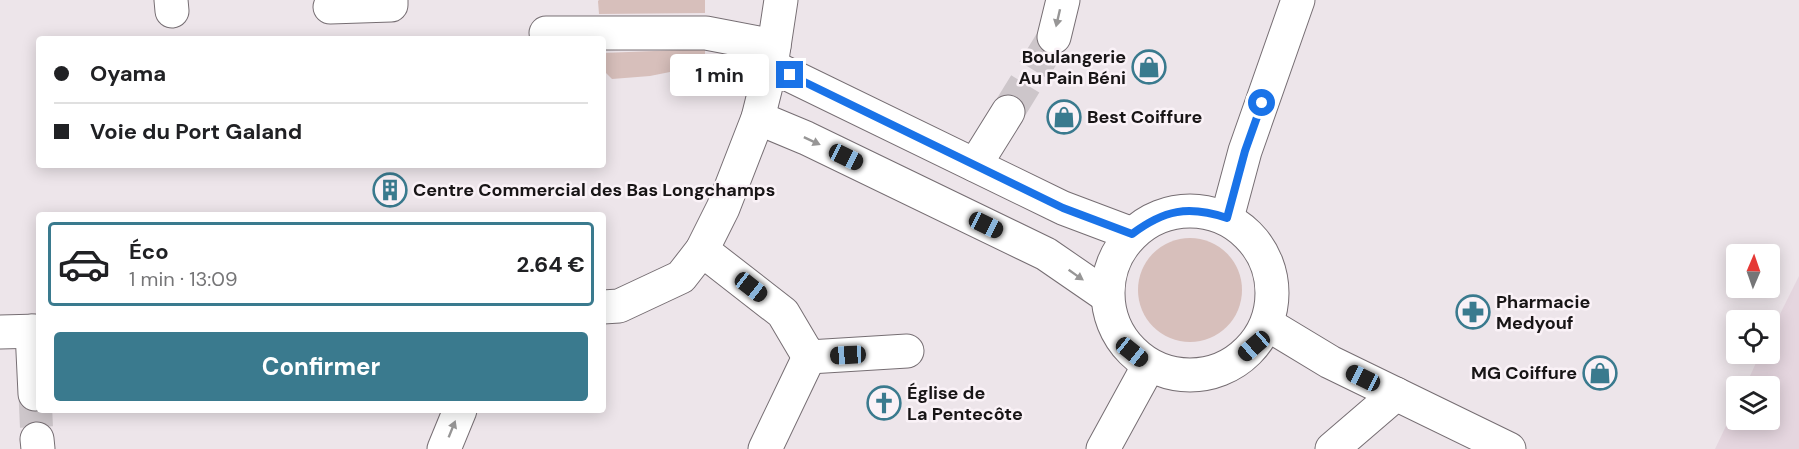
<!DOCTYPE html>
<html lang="fr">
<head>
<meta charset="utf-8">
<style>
  body { margin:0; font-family:"DM Sans",sans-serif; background:#f2f2f2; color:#202124; height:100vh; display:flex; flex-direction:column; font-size:22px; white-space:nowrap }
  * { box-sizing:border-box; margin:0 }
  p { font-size:20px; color:#757577 }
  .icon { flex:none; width:33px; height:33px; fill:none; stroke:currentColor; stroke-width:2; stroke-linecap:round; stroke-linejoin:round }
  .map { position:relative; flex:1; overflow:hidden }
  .drawer { position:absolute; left:36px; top:212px; width:570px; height:201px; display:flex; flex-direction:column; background:#fff; border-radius:6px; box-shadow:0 3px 15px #0003 }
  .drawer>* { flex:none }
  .top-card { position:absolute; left:36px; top:36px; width:570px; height:132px; border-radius:6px; box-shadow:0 3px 15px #0003; display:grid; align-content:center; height:132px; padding:0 18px; background:#fff }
  .needle { width:39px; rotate:2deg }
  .controls { position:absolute; left:1726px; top:244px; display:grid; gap:12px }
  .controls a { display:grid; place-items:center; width:54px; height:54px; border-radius:6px; background:#fff; box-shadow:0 3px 15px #0003; font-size:30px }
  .end { position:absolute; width:27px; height:27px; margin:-14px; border:8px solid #1a73e8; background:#fff; box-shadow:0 0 0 3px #fff }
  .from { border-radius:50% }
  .bubble { position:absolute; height:42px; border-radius:6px; background:#fff; box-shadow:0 3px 15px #0003; font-size:20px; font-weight:700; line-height:42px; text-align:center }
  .car { position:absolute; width:18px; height:36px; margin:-18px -9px; border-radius:8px; box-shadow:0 0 4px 2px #0007; background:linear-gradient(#222 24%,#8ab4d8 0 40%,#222 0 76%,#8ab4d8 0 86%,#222 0) }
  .top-card b { display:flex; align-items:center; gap:21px; height:57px; font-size:22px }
  .top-card b+b { border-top:2px solid #e0e0e0 }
  .top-card i { width:15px; height:15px; background:#202124 }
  ul { padding:10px 0 0; list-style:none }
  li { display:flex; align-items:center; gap:18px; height:84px; margin:0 12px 9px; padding:0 6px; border:3px solid transparent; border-radius:6px }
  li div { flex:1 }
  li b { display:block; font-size:22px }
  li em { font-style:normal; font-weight:700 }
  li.active { border-color:#3a7a8e }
  li>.icon { width:54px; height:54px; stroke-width:1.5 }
  .primary-button { display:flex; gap:12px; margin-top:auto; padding:12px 18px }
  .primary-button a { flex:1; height:69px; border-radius:6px; background:#3a7a8e; color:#fff; font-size:24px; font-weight:700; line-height:69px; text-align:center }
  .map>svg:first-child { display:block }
  .built { fill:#e5d6df }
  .green { fill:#d7bfbb }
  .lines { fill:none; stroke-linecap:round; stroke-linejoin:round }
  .minor-tunnel { stroke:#cdc6ca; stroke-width:33; stroke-dasharray:33 16; stroke-linecap:butt }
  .minor-casing { stroke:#766e73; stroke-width:35 }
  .minor { stroke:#fff; stroke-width:33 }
  .oneway { fill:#979696 }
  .route { stroke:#1a73e8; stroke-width:8 }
  .labels { text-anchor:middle; stroke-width:5; stroke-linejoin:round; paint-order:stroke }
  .poi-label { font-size:18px; font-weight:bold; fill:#181516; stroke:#faf2f7; text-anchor:start }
</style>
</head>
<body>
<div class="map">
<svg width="1799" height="449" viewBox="0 0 1799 449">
  <rect width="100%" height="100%" fill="#ede5ea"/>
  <polygon class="built" points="1799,276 1799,449 1715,449 1737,403 1737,420 1770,420 1770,387 1745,387 1760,354 1770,354 1770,334"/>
  <g class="green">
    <polygon points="599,0 705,0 705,13 599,14 598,1"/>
    <polygon points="705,49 705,65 650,76 612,79 603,70 603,53"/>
    <circle cx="1190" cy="290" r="52"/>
  </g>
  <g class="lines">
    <g class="minor-tunnel">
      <polyline points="1008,112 1054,37"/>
      <polyline points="35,394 37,439"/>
    </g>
    <g class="minor-casing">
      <g id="minor">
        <polyline points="171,0 172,11"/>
        <polyline points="330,7 391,5 391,0"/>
        <polyline points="546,33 706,33 774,46"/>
        <polyline points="1054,37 1063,0"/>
        <polyline points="771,66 1063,208 1132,234"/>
        <polyline points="758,118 806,138 1046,254 1107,296"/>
        <polyline points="975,165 1008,112"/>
        <circle cx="1190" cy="293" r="82"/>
        <polyline points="1227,218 1245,151 1298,0"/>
        <polyline points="702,250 783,313 809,357 907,351"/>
        <polyline points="603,307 619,306 681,277 702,250 723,208 758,118 771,66 781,0"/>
        <polyline points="1267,324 1330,362 1509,449"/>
        <polyline points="32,331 35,394"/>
        <polyline points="0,332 39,331"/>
        <polyline points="37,439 38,449"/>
        <polyline points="444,449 460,410"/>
        <polyline points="765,449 809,357"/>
        <polyline points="1103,449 1149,365"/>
        <polyline points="1332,449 1396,394"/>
      </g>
    </g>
    <use href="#minor" class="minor"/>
  </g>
  <defs><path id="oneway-solid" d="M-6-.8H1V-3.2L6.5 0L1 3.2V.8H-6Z" transform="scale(1.5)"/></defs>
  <g class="oneway">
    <use href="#oneway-solid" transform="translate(1058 18) rotate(103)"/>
    <use href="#oneway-solid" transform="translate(812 141) rotate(25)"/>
    <use href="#oneway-solid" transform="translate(1076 275) rotate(35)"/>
    <use href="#oneway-solid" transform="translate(452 429) rotate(-68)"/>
  </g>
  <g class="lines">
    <path class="route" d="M790,75L1063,208L1132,234C1164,210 1188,205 1227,218L1245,151L1262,103"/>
  </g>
  <defs>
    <g id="shop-ring" transform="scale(1.725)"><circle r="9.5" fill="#faf2f7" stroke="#3a7a8e" stroke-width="1.5"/><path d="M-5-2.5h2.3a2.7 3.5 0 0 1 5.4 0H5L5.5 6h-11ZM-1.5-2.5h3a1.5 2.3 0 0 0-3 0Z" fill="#3a7a8e"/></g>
    <g id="building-ring" transform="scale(1.725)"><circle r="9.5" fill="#faf2f7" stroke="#3a7a8e" stroke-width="1.5"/><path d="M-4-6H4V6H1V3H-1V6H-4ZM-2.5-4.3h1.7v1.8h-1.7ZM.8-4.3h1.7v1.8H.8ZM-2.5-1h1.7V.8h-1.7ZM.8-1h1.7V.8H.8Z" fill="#3a7a8e"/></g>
    <g id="pharmacy-ring" transform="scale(1.725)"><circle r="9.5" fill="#faf2f7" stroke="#3a7a8e" stroke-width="1.5"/><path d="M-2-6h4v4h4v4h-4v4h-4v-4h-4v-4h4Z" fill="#3a7a8e"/></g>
    <g id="church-ring" transform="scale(1.725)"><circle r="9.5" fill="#faf2f7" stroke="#3a7a8e" stroke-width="1.5"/><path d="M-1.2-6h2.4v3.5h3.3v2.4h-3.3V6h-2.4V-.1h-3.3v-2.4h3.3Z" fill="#3a7a8e"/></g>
  </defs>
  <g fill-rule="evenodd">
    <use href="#shop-ring" x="1149" y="67"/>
    <use href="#shop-ring" x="1064" y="117"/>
    <use href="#building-ring" x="390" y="190"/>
    <use href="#pharmacy-ring" x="1473" y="312"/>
    <use href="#shop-ring" x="1600" y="373"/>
    <use href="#church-ring" x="884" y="403"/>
  </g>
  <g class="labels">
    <g class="poi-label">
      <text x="1126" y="63" text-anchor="end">Boulangerie<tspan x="1126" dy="21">Au Pain Béni</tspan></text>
      <text x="1087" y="123">Best Coiffure</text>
      <text x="413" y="196">Centre Commercial des Bas Longchamps</text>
      <text x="1496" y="308">Pharmacie<tspan x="1496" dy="21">Medyouf</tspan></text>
      <text x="1577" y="379" text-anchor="end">MG Coiffure</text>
      <text x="907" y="399">Église de<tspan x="907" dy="21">La Pentecôte</tspan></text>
    </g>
  </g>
</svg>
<div class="controls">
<a><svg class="needle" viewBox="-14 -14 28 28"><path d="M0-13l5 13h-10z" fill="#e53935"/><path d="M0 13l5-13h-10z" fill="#757577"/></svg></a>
<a><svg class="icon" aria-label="locate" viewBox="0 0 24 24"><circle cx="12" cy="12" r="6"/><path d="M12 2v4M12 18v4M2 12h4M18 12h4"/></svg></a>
<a><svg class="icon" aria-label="layers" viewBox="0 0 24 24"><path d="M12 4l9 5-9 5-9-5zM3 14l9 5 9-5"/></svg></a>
</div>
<i class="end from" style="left:1262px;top:103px"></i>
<i class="end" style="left:790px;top:75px"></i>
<div class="bubble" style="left:670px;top:54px;width:99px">1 min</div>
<i class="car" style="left:846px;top:157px;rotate:116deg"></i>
<i class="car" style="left:986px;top:225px;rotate:116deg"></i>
<i class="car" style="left:751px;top:287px;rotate:128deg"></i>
<i class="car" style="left:1254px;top:346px;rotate:229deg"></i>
<i class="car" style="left:1132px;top:352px;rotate:129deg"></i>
<i class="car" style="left:848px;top:355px;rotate:267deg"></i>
<i class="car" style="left:1363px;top:378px;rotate:296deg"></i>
<div class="top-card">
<b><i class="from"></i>Oyama</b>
<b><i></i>Voie du Port Galand</b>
</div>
<section class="drawer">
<ul>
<li class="active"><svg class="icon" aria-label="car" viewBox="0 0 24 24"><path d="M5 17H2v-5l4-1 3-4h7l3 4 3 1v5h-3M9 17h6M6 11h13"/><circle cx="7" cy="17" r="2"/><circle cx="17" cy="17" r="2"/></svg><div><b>Éco</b><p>1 min · 13:09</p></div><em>2.64 €</em></li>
</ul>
<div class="primary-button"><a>Confirmer</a></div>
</section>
</div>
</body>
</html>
